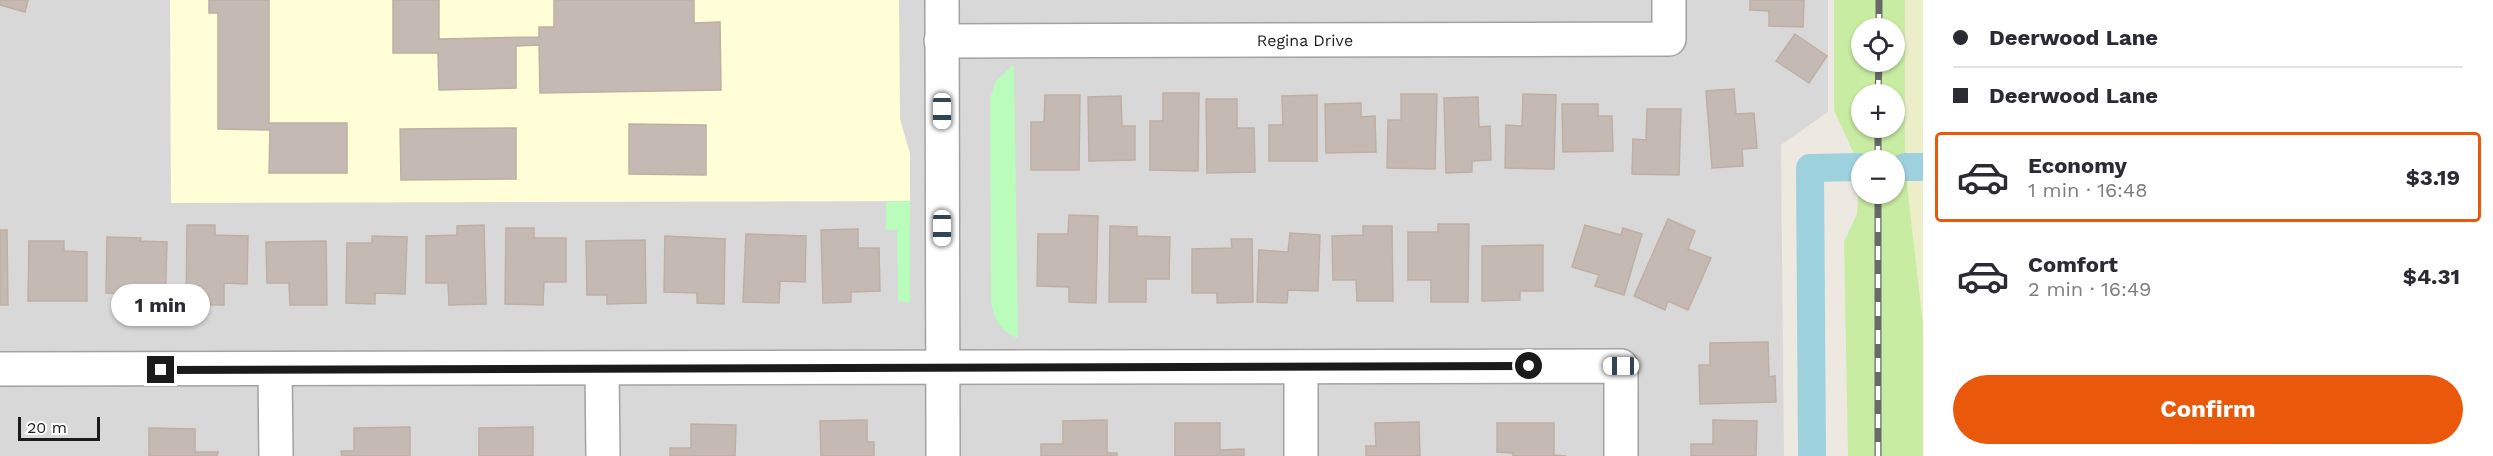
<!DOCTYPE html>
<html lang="en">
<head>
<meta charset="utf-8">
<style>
  body { margin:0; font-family:"Work Sans",sans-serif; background:#f2f2f3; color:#2b2b33; height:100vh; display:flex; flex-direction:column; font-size:22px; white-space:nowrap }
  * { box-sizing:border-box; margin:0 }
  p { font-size:20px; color:#7c7c81 }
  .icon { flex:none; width:33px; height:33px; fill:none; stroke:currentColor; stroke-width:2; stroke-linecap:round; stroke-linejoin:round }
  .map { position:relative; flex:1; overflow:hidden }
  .panel { display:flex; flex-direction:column; background:#fff; width:570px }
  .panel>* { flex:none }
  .guide { display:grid; align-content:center; height:132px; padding:0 30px; background:#fff }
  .buttons { position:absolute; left:1851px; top:18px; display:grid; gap:12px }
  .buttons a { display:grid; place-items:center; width:54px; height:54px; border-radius:50%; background:#fff; box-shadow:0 2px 4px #0004; font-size:30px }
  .scale { position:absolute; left:18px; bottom:15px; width:82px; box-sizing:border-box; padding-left:6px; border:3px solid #1b1b1b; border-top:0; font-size:16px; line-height:21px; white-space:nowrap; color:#1b1b1b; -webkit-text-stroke:4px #fff; paint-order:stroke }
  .end { position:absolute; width:27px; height:27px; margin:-14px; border:8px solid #1b1b1b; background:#fff; box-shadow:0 0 0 3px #fff }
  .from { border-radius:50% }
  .bubble { position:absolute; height:42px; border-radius:21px; background:#fff; box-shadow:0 2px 4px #0004; font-size:20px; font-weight:700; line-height:42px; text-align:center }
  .car { position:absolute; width:18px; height:36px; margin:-18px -9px; border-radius:8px; box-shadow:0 0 4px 2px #0007; background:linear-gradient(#fff 24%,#345 0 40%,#fff 0 76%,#345 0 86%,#fff 0) }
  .guide b { display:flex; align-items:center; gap:21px; height:57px; font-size:22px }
  .guide b+b { border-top:2px solid #e1e1e2 }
  .guide i { width:15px; height:15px; background:#2b2b33 }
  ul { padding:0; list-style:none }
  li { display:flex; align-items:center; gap:18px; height:90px; margin:0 12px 9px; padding:0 18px; border:3px solid transparent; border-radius:6px }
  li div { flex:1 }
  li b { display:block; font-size:22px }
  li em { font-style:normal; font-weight:700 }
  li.on { border-color:#ea580c }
  li>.icon { width:54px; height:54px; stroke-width:1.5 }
  .button { display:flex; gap:12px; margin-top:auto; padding:12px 30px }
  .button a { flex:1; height:69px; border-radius:36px; background:#ea580c; color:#fff; font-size:24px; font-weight:700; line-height:69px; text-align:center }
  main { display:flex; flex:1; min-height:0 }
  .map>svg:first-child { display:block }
  .residential { fill:#d9d8d8 }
  .education { fill:#fffed7 }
  .farmland { fill:#eceec9 }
  .grass { fill:#c8eca2; fill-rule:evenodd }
  .park { fill:#b9fcbc }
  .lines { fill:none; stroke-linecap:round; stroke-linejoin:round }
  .canal { stroke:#9dd1de; stroke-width:28 }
  .building { fill:#c5bab3; stroke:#c0aea2; stroke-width:1.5 }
  .minor-casing { stroke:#a2a2a2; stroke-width:36 }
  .minor { stroke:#fff; stroke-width:33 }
  .rail-casing { stroke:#696969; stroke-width:7 }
  .rail { stroke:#fff; stroke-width:4.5; stroke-dasharray:14; stroke-linecap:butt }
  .route { stroke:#1b1b1b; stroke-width:8 }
  .labels { text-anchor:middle; stroke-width:6; stroke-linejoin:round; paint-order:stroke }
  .street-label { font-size:16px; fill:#1b1b1b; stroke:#fff }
</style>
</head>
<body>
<main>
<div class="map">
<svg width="1923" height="456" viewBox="0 0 1923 456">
  <rect width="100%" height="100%" fill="#eee9e0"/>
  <polygon class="residential" points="0,0 1828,0 1828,112 1781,145 1784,456 0,456"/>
  <polygon class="education" points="170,0 899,0 900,119 910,154 910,201 171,203"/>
  <polygon class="farmland" points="1905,0 1923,0 1923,325 1905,167"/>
  <path class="grass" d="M1834,0H1905V167L1923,325V456H1848L1844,242L1857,214L1860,167L1834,110ZM1862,28H1894V62H1862ZM1862,94H1894V128H1862ZM1862,160H1894V194H1862Z"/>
  <g class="park">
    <path d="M1014,64L1018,338C1000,331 994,320 991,301L990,99L995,82Z"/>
    <polygon points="910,201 910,303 898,301 897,230 886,230 886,202"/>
  </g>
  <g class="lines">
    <g class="canal">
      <polyline points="1905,167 1923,167"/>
      <polyline points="1812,456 1810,168 1860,167"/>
    </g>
  </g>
  <g class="building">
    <polygon points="0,0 28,0 25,12 0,5"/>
    <polygon points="209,0 269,0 269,123 347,123 347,173 269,173 270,130 218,129 218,13 209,13"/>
    <polygon points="393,0 439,0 439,39 539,37 539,27 554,27 554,0 694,0 694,23 720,22 721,90 540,93 539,45 516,46 516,88 439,90 438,53 393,53"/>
    <polygon points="1750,0 1804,0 1803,27 1769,26 1769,11 1750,10"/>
    <polygon points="1795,34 1827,56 1809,83 1776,61"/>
    <polygon points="1734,89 1736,114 1754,113 1757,148 1742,149 1743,166 1712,168 1706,91"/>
    <polygon points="1163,93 1199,93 1198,171 1150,170 1150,121 1163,121"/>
    <polygon points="1401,94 1437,94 1435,169 1387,168 1388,120 1401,120"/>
    <polygon points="1523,94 1556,95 1554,169 1505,168 1506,125 1522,126"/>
    <polygon points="1045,95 1080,95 1079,170 1031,170 1031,122 1044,122"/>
    <polygon points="1317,95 1317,161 1269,161 1269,125 1283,125 1282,96"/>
    <polygon points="1121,96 1122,126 1135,126 1135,160 1089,161 1088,97"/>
    <polygon points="1478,97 1479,127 1490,126 1491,160 1472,161 1472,172 1446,173 1444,98"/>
    <polygon points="1206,99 1237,99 1237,128 1254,128 1255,172 1207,173"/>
    <polygon points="1361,103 1361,117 1375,116 1376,152 1326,153 1325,104"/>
    <polygon points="1562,104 1598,104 1598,116 1612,116 1613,151 1563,152"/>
    <polygon points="1647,109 1681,109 1679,175 1632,174 1633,139 1646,140"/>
    <polygon points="629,124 706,125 706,175 629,174"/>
    <polygon points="516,128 516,179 401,180 400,129"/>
    <polygon points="1069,215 1098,216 1096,303 1069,302 1069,287 1037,286 1038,234 1068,234"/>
    <polygon points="1668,219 1695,231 1688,249 1711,258 1688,310 1668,301 1665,310 1634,296"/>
    <polygon points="1438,224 1469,224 1468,302 1431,302 1431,280 1408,280 1408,232 1438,232"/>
    <polygon points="187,225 215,225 215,235 248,236 247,284 224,283 224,305 186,304"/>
    <polygon points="484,225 486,304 449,305 448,283 426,283 426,236 457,235 457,226"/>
    <polygon points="1585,225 1621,235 1623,228 1642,234 1624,295 1595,286 1599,275 1572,267"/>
    <polygon points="1110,226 1137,227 1137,236 1170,237 1169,279 1146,279 1146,302 1109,302"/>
    <polygon points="1363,226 1392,226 1393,301 1357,301 1356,280 1333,280 1332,236 1363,235"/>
    <polygon points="506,228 534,228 534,238 566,238 566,282 544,282 543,305 505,304"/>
    <polygon points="858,229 858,248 879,248 880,291 851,292 851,302 823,303 821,230"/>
    <polygon points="0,230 7,230 8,305 0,305"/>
    <polygon points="1290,233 1320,235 1318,291 1288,290 1287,303 1257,302 1259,250 1288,252"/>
    <polygon points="746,234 806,236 805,282 780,281 779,303 743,302"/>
    <polygon points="372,236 407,237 405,294 375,293 375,304 346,303 347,243 372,243"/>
    <polygon points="665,236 725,239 724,304 697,303 697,293 664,292"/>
    <polygon points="107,237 141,238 140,241 167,242 165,305 139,305 139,294 106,293"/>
    <polygon points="1231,239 1252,239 1253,302 1217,303 1217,293 1192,293 1192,249 1232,248"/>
    <polygon points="645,240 646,303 607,304 607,295 587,295 586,241"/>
    <polygon points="29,241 64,241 64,251 87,252 87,301 28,301"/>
    <polygon points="326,241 327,305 290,305 289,283 267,283 266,242"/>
    <polygon points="1543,245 1543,291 1520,291 1520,300 1482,301 1482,246"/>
    <polygon points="1768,342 1769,377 1775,376 1776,402 1700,404 1699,365 1710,365 1710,343"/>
    <polygon points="867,420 867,442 874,442 874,456 821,456 820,421"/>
    <polygon points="1107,420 1107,453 1117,453 1117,456 1041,456 1041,444 1063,444 1063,421"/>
    <polygon points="1713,420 1757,421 1756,456 1691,456 1691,444 1713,444"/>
    <polygon points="1419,422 1420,456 1366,456 1366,446 1376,446 1375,423"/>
    <polygon points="1175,423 1220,423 1220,450 1244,449 1244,456 1175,456"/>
    <polygon points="1497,423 1554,423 1554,455 1566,456 1513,456 1513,453 1497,452"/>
    <polygon points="691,424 736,425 735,456 670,456 670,448 691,448"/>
    <polygon points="410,427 410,456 342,456 341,451 354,451 354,428"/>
    <polygon points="533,427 533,456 479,456 479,428"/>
    <polygon points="149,428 195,429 195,452 218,452 217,456 149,456"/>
  </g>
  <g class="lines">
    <g class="minor-casing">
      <g id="minor">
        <polyline points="942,0 943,456"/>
        <path id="s1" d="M941,41L1669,39V0"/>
        <polyline points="1301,367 1301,456"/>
        <polyline points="0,369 1621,366 1621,456"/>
        <polyline points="602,369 603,456"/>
        <polyline points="275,370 276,456"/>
      </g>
    </g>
    <use href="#minor" class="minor"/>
    <g class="rail-casing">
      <g id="rail">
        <polyline points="1879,28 1879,0"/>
        <polyline points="1878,94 1879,62"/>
        <polyline points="1878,160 1878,128"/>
        <polyline points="1878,456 1878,194"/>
      </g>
    </g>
    <use href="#rail" class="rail"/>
  </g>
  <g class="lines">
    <polyline class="route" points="161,370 1529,366"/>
  </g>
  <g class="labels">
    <g class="street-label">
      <text dy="6" stroke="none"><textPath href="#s1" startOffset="364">Regina Drive</textPath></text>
    </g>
  </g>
</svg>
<div class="buttons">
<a><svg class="icon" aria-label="locate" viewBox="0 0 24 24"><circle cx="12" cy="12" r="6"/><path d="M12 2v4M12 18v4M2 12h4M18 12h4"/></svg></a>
<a>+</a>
<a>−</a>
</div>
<div class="scale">20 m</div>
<i class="end from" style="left:1529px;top:366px"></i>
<i class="end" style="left:161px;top:370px"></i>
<div class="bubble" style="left:111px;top:284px;width:99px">1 min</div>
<i class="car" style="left:942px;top:111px;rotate:180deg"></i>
<i class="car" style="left:942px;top:228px;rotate:180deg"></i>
<i class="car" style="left:1621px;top:366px;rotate:270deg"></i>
</div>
<section class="panel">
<div class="guide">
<b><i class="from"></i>Deerwood Lane</b>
<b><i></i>Deerwood Lane</b>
</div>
<ul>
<li class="on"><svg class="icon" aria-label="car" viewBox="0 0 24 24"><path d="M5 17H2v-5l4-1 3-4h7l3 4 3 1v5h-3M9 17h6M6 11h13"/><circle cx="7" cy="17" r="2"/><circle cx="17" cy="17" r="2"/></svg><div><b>Economy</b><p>1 min · 16:48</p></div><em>$3.19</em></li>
<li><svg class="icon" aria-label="car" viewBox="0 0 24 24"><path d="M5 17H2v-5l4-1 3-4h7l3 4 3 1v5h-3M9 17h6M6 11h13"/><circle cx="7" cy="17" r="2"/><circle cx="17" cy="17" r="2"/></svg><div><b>Comfort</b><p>2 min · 16:49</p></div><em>$4.31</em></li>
</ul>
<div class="button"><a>Confirm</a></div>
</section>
</main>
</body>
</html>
